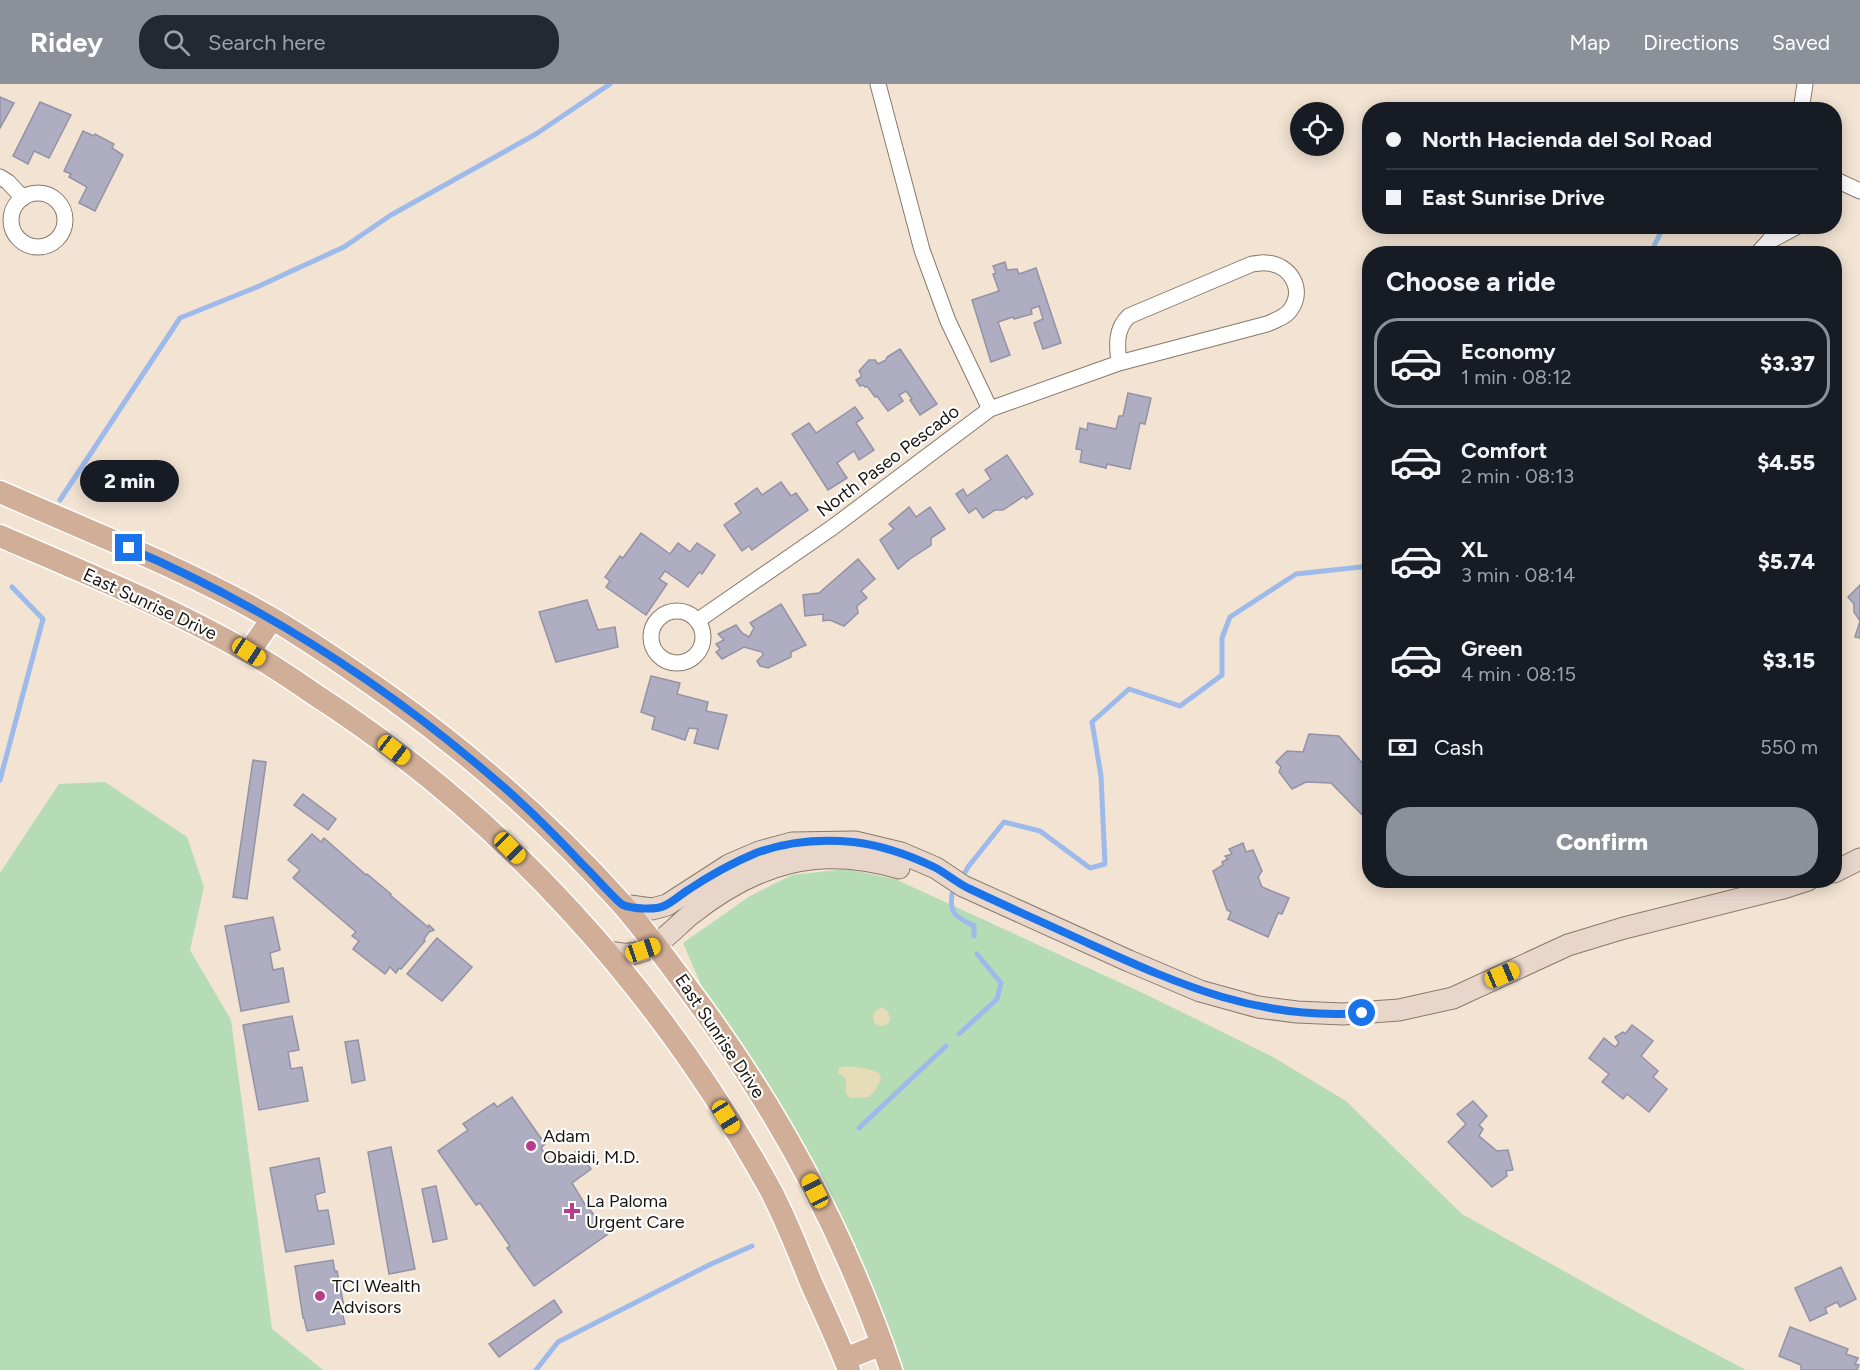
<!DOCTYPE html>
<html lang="en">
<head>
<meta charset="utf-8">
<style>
  body { margin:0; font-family:Figtree,sans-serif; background:#242831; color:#f1f3f6; height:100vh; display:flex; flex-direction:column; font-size:22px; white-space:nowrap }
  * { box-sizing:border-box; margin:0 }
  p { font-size:20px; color:#9ea1a6 }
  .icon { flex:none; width:33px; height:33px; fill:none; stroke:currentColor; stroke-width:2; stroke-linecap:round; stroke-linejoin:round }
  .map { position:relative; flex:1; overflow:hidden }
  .drawer { position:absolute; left:1362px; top:162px; width:480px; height:642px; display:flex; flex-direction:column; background:#171b24; border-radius:24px; box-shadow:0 3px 15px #0003 }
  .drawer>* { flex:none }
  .banner { position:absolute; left:1362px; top:18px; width:480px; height:132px; border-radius:24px; box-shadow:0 3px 15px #0003; display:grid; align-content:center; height:132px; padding:0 24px; background:#171b24 }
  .tools { position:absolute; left:1290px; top:18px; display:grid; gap:12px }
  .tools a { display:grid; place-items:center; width:54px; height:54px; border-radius:50%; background:#171b24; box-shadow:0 3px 15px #0003; font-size:30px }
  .end { position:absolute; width:27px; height:27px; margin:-14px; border:8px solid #1a73e8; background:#fff; box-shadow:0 0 0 3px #fff }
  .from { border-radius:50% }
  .bubble { position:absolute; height:42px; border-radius:21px; background:#171b24; box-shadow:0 3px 15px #0003; font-size:20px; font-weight:800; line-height:42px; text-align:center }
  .car { position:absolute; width:18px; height:36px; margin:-18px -9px; border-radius:8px; box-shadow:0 0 4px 2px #0007; background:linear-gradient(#f5c518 24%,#345 0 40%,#f5c518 0 76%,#345 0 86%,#f5c518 0) }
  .banner b { display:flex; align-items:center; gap:21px; height:57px; font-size:22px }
  .banner b+b { border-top:2px solid #363941 }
  .banner i { width:15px; height:15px; background:#f1f3f6 }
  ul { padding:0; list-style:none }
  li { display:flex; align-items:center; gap:18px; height:90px; margin:0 12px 9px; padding:0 12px; border:3px solid transparent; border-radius:24px }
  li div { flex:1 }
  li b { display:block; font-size:22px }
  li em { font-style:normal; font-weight:800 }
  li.on { border-color:#8c9099 }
  li>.icon { width:54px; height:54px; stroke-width:1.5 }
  h2 { padding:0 24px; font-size:27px; line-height:72px }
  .pay { display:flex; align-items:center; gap:15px; height:66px; padding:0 24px; font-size:22px }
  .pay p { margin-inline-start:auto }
  .button { display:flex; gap:12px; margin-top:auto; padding:12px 24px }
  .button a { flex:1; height:69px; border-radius:24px; background:#8c9099; color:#fff; font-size:24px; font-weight:800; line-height:69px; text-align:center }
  header { display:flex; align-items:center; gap:36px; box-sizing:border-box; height:84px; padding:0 30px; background:#8c9099; color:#fff }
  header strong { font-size:28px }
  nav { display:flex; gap:33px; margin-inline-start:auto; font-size:21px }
  .search { width:420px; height:54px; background:#242831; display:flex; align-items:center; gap:15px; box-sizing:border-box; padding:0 21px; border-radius:24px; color:#9ea1a6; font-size:22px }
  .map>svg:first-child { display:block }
  .green { fill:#b5dcb5 }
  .sand { fill:#e6dcb7 }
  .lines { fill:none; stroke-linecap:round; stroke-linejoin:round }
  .stream { stroke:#9dbaeb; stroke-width:5 }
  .building { fill:#aeadc1; stroke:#9492a6; stroke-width:1.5 }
  .street-casing { stroke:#887a6b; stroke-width:17 }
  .secondary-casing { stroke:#887a6b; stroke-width:23 }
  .primary-casing { stroke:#fff; stroke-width:25 }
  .street { stroke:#fff; stroke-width:15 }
  .secondary { stroke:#e8d6cb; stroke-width:21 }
  .primary { stroke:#d0ae97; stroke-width:22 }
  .route { stroke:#1a73e8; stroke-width:8 }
  .poi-dot { fill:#b83c8b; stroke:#fff; stroke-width:2 }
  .labels { text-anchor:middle; stroke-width:4.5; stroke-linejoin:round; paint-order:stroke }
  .street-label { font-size:18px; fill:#1a150f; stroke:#fff }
  .poi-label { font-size:18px; fill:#1a150f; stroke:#fff; text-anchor:start }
</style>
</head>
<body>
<header>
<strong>Ridey</strong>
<div class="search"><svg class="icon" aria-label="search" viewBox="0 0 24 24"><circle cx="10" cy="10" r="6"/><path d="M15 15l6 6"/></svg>Search here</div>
<nav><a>Map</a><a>Directions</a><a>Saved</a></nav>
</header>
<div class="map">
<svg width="1860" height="1286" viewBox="0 0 1860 1286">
  <rect width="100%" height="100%" fill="#f2e3d2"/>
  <g class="green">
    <polygon points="105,698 187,753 204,803 190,866 231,936 272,1245 323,1286 0,1286 0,789 59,700"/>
    <polygon points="846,785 895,795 1147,911 1273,973 1346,1017 1462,1130 1653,1237 1746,1286 891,1286 882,1260 721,947 683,859 750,812 792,791"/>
  </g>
  <g class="sand">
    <polygon points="882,923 888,928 890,935 888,940 881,942 875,940 873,933 875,927"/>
    <path d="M842,983C853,982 869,984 879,989L881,995L876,1005L869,1013L850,1014L846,1009V995L838,989L839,984Z"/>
  </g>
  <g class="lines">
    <g class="stream">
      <polyline points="1650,170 1661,148 1673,142"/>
      <polyline points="60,416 180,234 257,203 344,163 391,131 536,50 610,0"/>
      <polyline points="0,696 43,535 12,503"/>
      <polyline points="963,792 968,783 1004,738 1040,747 1090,784 1105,780 1101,692 1092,638 1129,605 1180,622 1222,591 1222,554 1230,533 1296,490 1370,482"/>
      <path d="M952,810C949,831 957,833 974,842V852"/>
      <polyline points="959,950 997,915 1001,899 977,870"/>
      <polyline points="859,1044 946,962"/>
      <polyline points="536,1286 558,1258 709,1181 752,1162"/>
    </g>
  </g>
  <g class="building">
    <polygon points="0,13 14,19 0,44"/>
    <polygon points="40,18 71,31 49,74 34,67 28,80 13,72"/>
    <polygon points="83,47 94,52 95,50 114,60 112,64 123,71 95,127 79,119 87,103 69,93 71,90 64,87"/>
    <polygon points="1005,178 1007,186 1017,185 1019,190 1036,184 1061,259 1043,265 1034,239 1043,235 1039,222 1031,225 1032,230 1014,235 1013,233 998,238 1010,271 991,278 972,216 999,207 993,190 996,189 993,182"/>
    <polygon points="900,265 937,320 920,331 910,316 912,315 906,307 899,311 903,317 888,327 877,312 875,313 867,302 865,303 863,301 860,302 856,296 861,293 861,290 859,287 869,276 875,276 878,280 886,276 887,273"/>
    <polygon points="1128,309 1151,314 1145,340 1140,339 1130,385 1107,380 1106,384 1080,378 1082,366 1076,365 1080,344 1087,346 1088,339 1116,345 1119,332 1123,332"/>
    <polygon points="855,323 863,334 856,339 874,366 859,376 854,367 837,379 847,394 828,406 792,350 809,339 816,349"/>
    <polygon points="1007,371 1033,410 1026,415 1024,412 1003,426 995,426 983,434 976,424 969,429 956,410 963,405 967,412 991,395 985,386"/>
    <polygon points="781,398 791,412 796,409 808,426 752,466 749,462 742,467 724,441 741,429 735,420 757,404 762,411"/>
    <polygon points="909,423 916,433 930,423 945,445 931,454 931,461 910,475 898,485 880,456 894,445 889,440"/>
    <polygon points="641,449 670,470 678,459 690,468 697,459 715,471 702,490 699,488 688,503 665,487 659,495 667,500 646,531 606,503 610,497 605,493 620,472 623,474"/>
    <polygon points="858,475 875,495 861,507 867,514 857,522 858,529 844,542 830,536 823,537 823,530 805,532 803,511 819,509"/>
    <polygon points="1860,501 1860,554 1855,553 1860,537 1854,528 1854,520 1848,513"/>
    <polygon points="587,516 598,546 615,543 618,563 556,578 539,528"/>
    <polygon points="781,520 806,561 791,568 791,573 768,584 760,582 757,577 763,571 762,568 744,563 722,575 716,568 720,565 716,560 724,556 718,550 736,541 742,549 749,553 754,544 750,539"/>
    <polygon points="651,592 680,599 677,610 708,618 706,627 727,631 718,665 694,659 698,645 689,644 685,656 652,645 655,633 641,628"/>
    <polygon points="1309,650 1339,652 1370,688 1370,739 1331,699 1306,698 1292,705 1279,688 1281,683 1276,678 1287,667 1303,668"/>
    <polygon points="253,676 266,678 247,815 233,813"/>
    <polygon points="303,710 336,735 328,746 294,721"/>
    <polygon points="312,750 321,758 324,754 366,791 367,790 391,810 390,811 428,843 429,841 434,846 429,848 424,855 425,857 401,885 399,884 396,889 390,883 385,890 353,865 359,857 352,852 356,848 293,794 300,786 288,776"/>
    <polygon points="1243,759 1246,768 1253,766 1262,787 1258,793 1262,803 1289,814 1282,830 1278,829 1268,853 1228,835 1231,828 1227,826 1213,787 1223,781 1222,778 1228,775 1225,772 1232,770 1229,765"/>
    <polygon points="273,833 280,866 270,869 273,886 283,884 289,918 241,927 225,842"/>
    <polygon points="437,854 472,883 442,917 407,890"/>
    <polygon points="292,932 299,966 288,968 291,985 302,983 308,1017 259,1026 243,941"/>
    <polygon points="1632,941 1653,957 1641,972 1658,987 1653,993 1667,1005 1649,1028 1627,1010 1623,1015 1602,998 1609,990 1589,974 1604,954 1615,963 1619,959 1615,953 1623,948 1625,950"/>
    <polygon points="358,956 365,996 352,999 345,958"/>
    <polygon points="512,1013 545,1060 541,1064 551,1078 554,1075 558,1080 578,1066 591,1085 572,1099 587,1124 588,1123 608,1150 534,1202 507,1164 510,1162 480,1119 476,1121 438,1067 468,1046 463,1040 494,1019 497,1023"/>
    <polygon points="1473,1017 1487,1032 1479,1041 1483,1045 1479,1052 1497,1067 1508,1066 1513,1086 1506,1087 1507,1092 1492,1103 1448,1058 1466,1040 1457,1030"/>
    <polygon points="391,1063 415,1185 389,1190 368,1068"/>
    <polygon points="319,1074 325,1108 315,1111 318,1127 328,1126 334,1160 286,1168 270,1084"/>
    <polygon points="436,1102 447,1155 433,1158 422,1105"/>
    <polygon points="333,1176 335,1188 337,1187 345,1227 342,1228 345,1240 307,1247 304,1234 303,1234 295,1182"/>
    <polygon points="1841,1183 1856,1215 1840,1223 1837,1218 1825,1224 1827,1229 1810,1237 1795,1204"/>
    <polygon points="554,1216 562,1228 499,1273 489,1260"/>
    <polygon points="1790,1243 1848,1265 1846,1270 1858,1274 1855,1280 1859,1281 1857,1286 1801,1286 1801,1281 1779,1272"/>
  </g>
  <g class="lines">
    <g class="street-casing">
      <g id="street">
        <polyline points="878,0 922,166 948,237 990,325"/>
        <polyline points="1801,26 1805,0"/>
        <polyline points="0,93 8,98 23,114"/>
        <polyline points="1834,95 1860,107"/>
        <circle cx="38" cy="136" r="27"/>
        <polyline points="1780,142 1768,158 1798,142"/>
        <polyline points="1757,170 1768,158"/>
        <circle cx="677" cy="553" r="26"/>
        <path d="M697,537L833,443L990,325L1119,279L1267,240C1276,236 1286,233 1291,225C1305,205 1290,180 1266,179C1262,178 1256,180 1252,180L1129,232C1115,245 1117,262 1119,279"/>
      </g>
    </g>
    <g class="secondary-casing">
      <g id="secondary">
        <polyline points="1834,788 1860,775"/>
        <polyline points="622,821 652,825 667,821 729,781 759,768 792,759 855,758 901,769 936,784 963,802 1129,877 1200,907 1258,923 1297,928 1343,930 1399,926 1453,914 1568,861 1624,844 1783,804 1808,796"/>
        <path d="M607,868C614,868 623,871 630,870C656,867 672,846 690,831C755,779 818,760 899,784"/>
      </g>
    </g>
    <g class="primary-casing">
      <g id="primary">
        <path d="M0,408C91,448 185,485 271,534C312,558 352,586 390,613C475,674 553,743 623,821C644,846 664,872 683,898C772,1015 844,1146 891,1286"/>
        <path d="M0,452C83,488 167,522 246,567C270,579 292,595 314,610C505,733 660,906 770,1105C786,1135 799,1169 812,1201C825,1229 838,1257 849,1286"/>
        <polyline points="249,568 272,535"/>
        <polyline points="845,1275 882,1260"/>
      </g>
    </g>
    <use href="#street" class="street"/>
    <use href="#secondary" class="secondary"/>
    <use href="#primary" class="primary"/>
  </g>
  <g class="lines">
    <path class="route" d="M129,464C261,521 383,599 492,693C524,720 554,750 583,781C591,788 616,817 623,821C633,825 655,826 664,822C673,818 680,811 688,806C709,792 732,779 756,769C786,758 821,755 853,758C880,761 909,771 934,783C946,789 957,799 970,805C1010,824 1051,842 1092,861C1182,902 1260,936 1362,929"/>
  </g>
  <g class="poi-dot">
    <circle cx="531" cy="1062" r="6"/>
    <path d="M569 1118h6v6h6v6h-6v6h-6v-6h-6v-6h6z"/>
    <circle cx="320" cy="1212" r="6"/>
  </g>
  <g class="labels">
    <g class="street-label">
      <text transform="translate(888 377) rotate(-37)" y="6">North Paseo Pescado</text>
      <text transform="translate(150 520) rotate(25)" y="6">East Sunrise Drive</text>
      <text transform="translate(720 952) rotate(56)" y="6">East Sunrise Drive</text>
    </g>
    <g class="poi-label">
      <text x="543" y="1058">Adam<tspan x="543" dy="21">Obaidi, M.D.</tspan></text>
      <text x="586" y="1123">La Paloma<tspan x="586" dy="21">Urgent Care</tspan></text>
      <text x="332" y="1208">TCI Wealth<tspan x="332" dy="21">Advisors</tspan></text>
    </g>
  </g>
</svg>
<div class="tools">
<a><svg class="icon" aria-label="locate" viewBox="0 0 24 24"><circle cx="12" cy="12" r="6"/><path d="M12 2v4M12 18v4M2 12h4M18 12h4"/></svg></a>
</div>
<i class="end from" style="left:1362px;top:929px"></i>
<i class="end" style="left:129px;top:464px"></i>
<div class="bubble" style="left:80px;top:376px;width:99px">2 min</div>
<i class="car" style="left:249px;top:568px;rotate:123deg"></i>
<i class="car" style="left:394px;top:666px;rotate:128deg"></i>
<i class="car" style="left:510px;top:764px;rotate:135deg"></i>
<i class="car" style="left:643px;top:866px;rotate:71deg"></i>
<i class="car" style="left:1502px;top:891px;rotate:67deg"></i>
<i class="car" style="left:726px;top:1033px;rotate:148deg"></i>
<i class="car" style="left:815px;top:1107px;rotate:333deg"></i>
<div class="banner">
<b><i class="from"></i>North Hacienda del Sol Road</b>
<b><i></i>East Sunrise Drive</b>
</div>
<section class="drawer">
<h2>Choose a ride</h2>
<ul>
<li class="on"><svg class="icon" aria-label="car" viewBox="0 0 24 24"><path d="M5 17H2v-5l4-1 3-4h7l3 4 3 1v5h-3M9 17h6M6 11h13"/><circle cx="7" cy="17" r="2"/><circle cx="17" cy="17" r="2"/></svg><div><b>Economy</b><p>1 min · 08:12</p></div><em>$3.37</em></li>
<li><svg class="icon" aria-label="car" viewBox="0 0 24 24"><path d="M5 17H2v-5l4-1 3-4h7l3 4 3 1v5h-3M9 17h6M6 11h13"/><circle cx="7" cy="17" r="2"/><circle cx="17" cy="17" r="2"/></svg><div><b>Comfort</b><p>2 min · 08:13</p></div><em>$4.55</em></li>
<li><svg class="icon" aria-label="car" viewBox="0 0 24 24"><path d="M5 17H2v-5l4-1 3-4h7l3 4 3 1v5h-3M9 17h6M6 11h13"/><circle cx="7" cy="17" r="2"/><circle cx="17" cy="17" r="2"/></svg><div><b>XL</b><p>3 min · 08:14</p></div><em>$5.74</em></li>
<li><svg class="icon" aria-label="car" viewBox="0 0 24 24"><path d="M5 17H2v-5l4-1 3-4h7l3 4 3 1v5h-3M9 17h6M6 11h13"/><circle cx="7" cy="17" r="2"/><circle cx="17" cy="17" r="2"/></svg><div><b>Green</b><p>4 min · 08:15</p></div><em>$3.15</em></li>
</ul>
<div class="pay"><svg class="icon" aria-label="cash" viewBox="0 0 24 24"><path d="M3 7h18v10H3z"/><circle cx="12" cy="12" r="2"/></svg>Cash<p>550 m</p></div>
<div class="button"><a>Confirm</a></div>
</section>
</div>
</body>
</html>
